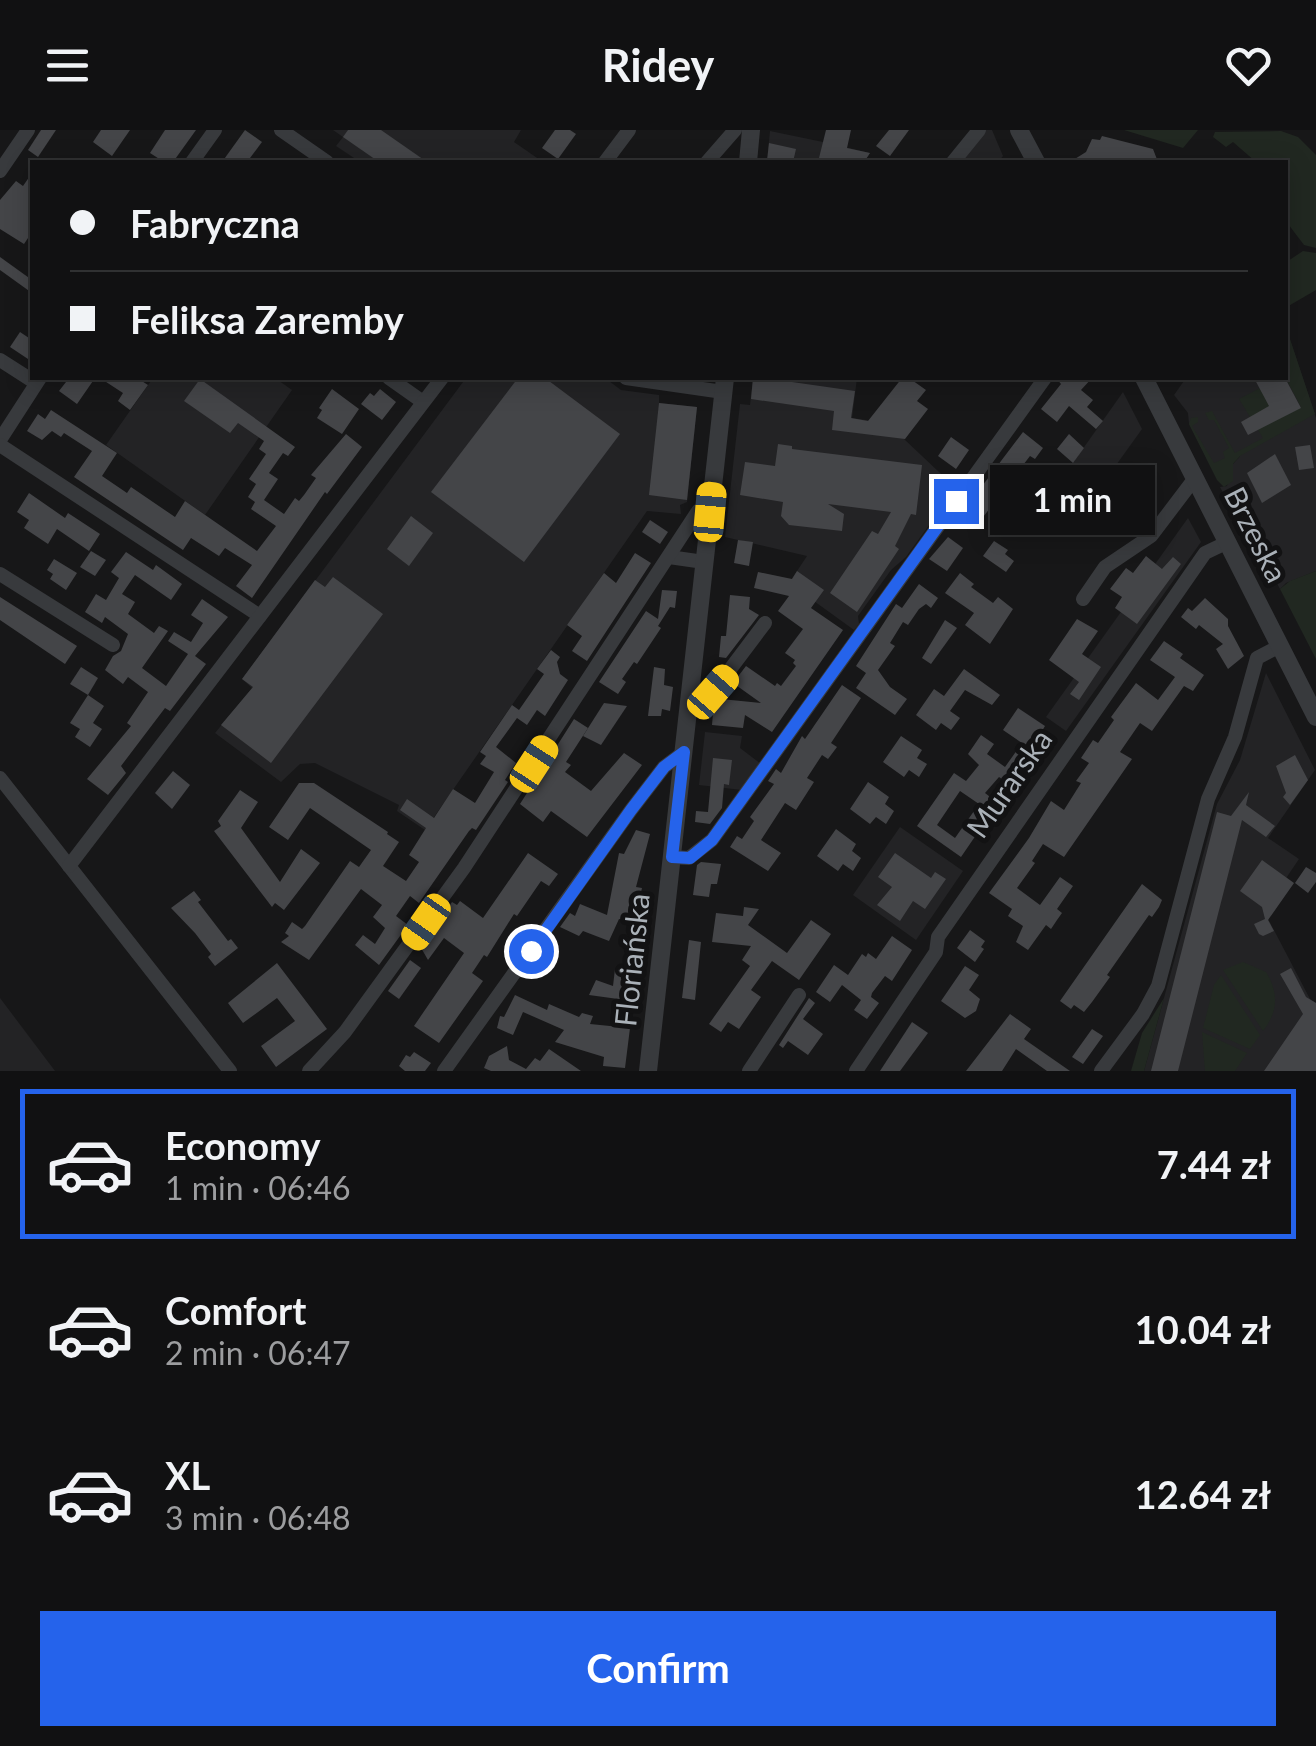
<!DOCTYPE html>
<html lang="en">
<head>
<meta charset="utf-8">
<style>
  body { margin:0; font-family:Lato,sans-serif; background:#1e1f20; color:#f1f3f6; height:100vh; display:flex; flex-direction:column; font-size:38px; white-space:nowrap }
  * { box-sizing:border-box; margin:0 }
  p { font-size:32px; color:#9c9d9f }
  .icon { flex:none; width:55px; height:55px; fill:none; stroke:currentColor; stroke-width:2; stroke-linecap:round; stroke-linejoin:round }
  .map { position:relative; height:941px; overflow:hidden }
  .side { display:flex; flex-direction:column; background:#111112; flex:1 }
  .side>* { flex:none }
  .top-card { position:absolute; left:30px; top:30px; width:1258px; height:220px; border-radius:0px; box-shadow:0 5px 25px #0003,0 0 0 2px #303132; display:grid; align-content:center; height:220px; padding:0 40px; background:#111112 }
  .end { position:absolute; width:45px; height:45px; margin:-22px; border:12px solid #2563eb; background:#fff; box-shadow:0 0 0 5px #fff }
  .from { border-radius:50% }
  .bubble { position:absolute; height:70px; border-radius:0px; background:#111112; box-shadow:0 5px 25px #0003,0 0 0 2px #303132; font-size:32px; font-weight:700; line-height:70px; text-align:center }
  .car { position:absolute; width:30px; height:60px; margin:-30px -15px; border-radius:12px; box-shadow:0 0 8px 2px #0007; background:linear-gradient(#f5c518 24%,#345 0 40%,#f5c518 0 76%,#345 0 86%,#f5c518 0) }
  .top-card b { display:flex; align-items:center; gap:35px; height:95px; font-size:38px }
  .top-card b+b { border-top:2px solid #303132 }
  .top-card i { width:25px; height:25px; background:#f1f3f6 }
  ul { padding:18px 0 0; list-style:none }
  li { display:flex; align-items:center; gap:30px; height:150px; margin:0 20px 15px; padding:0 20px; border:5px solid transparent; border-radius:0px }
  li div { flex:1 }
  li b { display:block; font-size:38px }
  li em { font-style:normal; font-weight:700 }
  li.selected { border-color:#2563eb }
  li>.icon { width:90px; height:90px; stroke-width:1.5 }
  .cta { display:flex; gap:20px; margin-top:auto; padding:20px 40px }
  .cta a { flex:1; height:115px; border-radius:0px; background:#2563eb; color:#fff; font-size:40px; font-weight:700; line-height:115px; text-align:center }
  header { display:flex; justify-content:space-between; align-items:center; height:130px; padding:0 40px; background:#111112; font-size:45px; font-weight:700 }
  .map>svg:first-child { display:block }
  .built { fill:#232325 }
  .green { fill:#212821 }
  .building { fill:#444548; fill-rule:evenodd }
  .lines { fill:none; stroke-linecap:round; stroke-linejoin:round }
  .minor { stroke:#383a3d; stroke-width:14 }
  .tertiary { stroke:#383a3d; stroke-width:18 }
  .route { stroke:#2563eb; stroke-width:12 }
  .labels { text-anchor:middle; stroke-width:10; stroke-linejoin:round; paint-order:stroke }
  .street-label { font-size:30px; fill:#aab1b8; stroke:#121213 }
</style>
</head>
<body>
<header><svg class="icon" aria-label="menu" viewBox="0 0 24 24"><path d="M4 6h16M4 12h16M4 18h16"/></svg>Ridey<svg class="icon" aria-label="heart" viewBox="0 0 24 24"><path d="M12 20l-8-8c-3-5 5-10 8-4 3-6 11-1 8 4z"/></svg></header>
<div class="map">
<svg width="1316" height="941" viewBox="0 0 1316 941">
  <rect width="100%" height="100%" fill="#171718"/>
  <g class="built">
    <polygon points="333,0 521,0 514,12 543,32 360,32 336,16 343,7"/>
    <polygon points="985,0 992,0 1003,26 998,32 960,32"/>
    <polygon points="770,1 823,12 870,23 864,32 767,31"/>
    <polygon points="1285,195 1316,288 1316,441 1286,453 1280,459 1272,444 1276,434 1271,425 1264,428 1251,404 1245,378 1239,376 1232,380 1220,357 1227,356 1233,334 1240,326 1211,337 1189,294 1188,283 1174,265 1186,248 1285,248"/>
    <polygon points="153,248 275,248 292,260 205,385 106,315"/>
    <polygon points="466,248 605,248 621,260 659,265 659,273 697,277 687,372 680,375 681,384 647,381 425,700 397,681 399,675 315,633 300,634 281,652 215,603 252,558 242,549"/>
    <polygon points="753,248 857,248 852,288 887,293 956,358 906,427 891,440 858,486 859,494 854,500 789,453 807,426 725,407 740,274 750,275"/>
    <polygon points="1123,262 1142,299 1068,402 1039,381"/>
    <polygon points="1188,388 1201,412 1066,601 1046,587"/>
    <polygon points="1266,543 1315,640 1268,708 1299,729 1264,781 1310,869 1316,873 1316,941 1144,941 1217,674 1240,630"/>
    <polygon points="705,602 742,606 740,618 761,634 742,660 699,655"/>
    <polygon points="900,697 963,741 916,810 853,765"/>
    <polygon points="0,868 55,941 0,941"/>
  </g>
  <g class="green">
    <polygon points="1124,0 1198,0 1183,18"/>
    <polygon points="1281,1 1298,7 1316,25 1316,118 1304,115 1285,90 1285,32 1256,32 1233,12 1226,17 1213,7 1215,2"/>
    <polygon points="1303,121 1316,123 1316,160 1285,178 1285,133"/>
    <polygon points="1285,207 1290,209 1315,284 1240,326 1233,334 1233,351 1224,357 1217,350 1189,294 1191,288 1198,287 1198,292 1192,296 1214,333 1225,328 1223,322 1229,318 1214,290 1209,290 1205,283 1212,281 1235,323 1263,308 1239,269 1260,258 1301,277 1285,247"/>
    <polygon points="1239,376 1250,382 1259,400 1252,404 1263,427 1271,424 1276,434 1269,446 1266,447 1232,380"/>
    <polygon points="1316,441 1316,529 1280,459 1290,451"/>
    <path d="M1243,832L1266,842C1279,863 1278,882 1263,901L1223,840Z"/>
    <polygon points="1221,845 1260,905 1250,919 1203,898 1214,855"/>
    <polygon points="1164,868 1144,941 1131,941 1142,903"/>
    <polygon points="1202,902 1247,923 1235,941 1205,941"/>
  </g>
  <g class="building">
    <polygon points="41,0 56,0 38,27 28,20"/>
    <polygon points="101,0 130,0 112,26 93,12"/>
    <polygon points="165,0 196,0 173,32 164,32 150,23"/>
    <polygon points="245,0 262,12 247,32 222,32"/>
    <polygon points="348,0 381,0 427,32 379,32 343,7"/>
    <polygon points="555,0 570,0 576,4 558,29 542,18"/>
    <polygon points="826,0 851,0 847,18 870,23 864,32 818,32"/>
    <polygon points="889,0 909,0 890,26 876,16"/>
    <polygon points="1102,6 1153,19 1158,32 1070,32 1086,22 1092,9 1100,10"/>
    <polygon points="769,13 796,19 793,32 767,31"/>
    <polygon points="32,43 32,102 24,114 0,99 0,70 16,51 23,56"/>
    <polygon points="0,127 32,150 32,163 0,140"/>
    <polygon points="20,202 32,210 32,223 28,229 10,217"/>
    <polygon points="64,248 95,248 77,274 59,261 66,252"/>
    <polygon points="100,248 137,248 148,255 130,280 118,271 123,263"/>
    <polygon points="518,248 545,248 620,304 524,432 431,362"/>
    <polygon points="753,248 778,248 778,250 855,261 851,288 868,291 902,248 909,248 926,260 917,271 928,279 905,309 832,300 834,281 751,269"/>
    <polygon points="1056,248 1092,248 1081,260 1093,270 1087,277 1103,291 1096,299 1069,276 1057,292 1041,279 1061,254"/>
    <polygon points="1254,248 1285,248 1301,278 1248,305 1241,292 1269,276"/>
    <polygon points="200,249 295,317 288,326 283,323 269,343 278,349 264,370 284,384 295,368 299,371 304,365 316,348 311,345 346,304 362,317 327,364 325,362 252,468 236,456 252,435 225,418 219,426 191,408 183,420 74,347 92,321 64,303 61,307 52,301 42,310 27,301 38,284 45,289 51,280 117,323 102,346 127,363 131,357 175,387 185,371 257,421 276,396 251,379 255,372 248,367 256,354 249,349 266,324 259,319 264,311 238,293 230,303 184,271"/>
    <polygon points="332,259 359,279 342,304 317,288 322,280 319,278"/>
    <polygon points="380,259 396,272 382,290 361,274 370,263 374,266"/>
    <polygon points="659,273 697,277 687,370 649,365"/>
    <polygon points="1023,302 1043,318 1035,329 1030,326 977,395 961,384"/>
    <polygon points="1069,304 1084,318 1073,333 1057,319"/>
    <polygon points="951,307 969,320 956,339 938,326"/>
    <polygon points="778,314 792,316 792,319 922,335 916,385 911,384 895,416 899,419 857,482 830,463 872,401 878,404 891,382 828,374 844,384 842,401 789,395 781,386 783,372 740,365 745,332 775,336"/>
    <polygon points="1310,315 1314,338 1299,340 1295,317"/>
    <polygon points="1275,324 1291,355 1262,373 1247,343"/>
    <polygon points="1074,334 1096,350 1081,371 1059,355"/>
    <polygon points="29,363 65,388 68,383 100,404 89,421 57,399 48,414 24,398 29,390 17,382"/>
    <polygon points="1136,366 1151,378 1147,383 1150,386 1135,404 1130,397 1126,402 1116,395"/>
    <polygon points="1017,377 1033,389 1023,404 1007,392"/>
    <polygon points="411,386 433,403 409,436 387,419"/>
    <polygon points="650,390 668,402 660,414 642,402"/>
    <polygon points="948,407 963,418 947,441 929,429"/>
    <polygon points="738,410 753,412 749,436 734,433"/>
    <polygon points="994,411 1008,420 1005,424 1014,431 1006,442 983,426"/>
    <polygon points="91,421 106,430 95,446 80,437"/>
    <polygon points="126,422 153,440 156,435 182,454 171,470 135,445 122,464 135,472 128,484 154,503 159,496 168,501 142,538 166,556 188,524 168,511 174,502 191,512 203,493 191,485 202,469 228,487 195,526 206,534 170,581 165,578 121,636 126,643 108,665 87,649 131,596 127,593 148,562 128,547 123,554 105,540 113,526 121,521 128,504 105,487 102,493 85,482 96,464 106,470 119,448 111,442"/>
    <polygon points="635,423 651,433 587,531 572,521 582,506 567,495 604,443 616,453"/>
    <polygon points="1146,426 1162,439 1173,427 1181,434 1137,494 1115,478 1122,467 1110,459 1126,438 1133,443"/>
    <polygon points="54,429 77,443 66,460 50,449 53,444 47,440"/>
    <polygon points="797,441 824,460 811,478 843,500 772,602 745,585 743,598 712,595 714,572 721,569 761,573 733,553 746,536 775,556 777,553 781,556 796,536 793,533 795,530 785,523 803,499 778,481 789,466 754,458 758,442 792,449"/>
    <polygon points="960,443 974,454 971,457 993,473 998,467 1013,479 990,514 965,495 974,483 945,463"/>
    <polygon points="333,447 383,484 271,633 221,595 253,557 242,549 315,450 325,457"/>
    <polygon points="919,454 938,468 931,478 926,474 919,479 908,495 903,492 890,513 895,516 878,540 890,557 907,569 895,585 856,558 866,543 856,536 896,474 902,478"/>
    <polygon points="662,460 677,461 675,478 670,477 658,496 661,498 637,534 634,532 622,549 626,552 618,564 599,552 646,481 658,489"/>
    <polygon points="730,465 750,467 749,479 759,485 726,528 719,527 721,506 726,506"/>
    <polygon points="0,467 77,516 65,534 0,490"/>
    <polygon points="1205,468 1228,489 1228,496 1244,526 1228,539 1216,519 1223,514 1199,495 1196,499 1181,487 1188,478 1192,481"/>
    <polygon points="1077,489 1098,501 1082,524 1101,537 1079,570 1070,564 1079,552 1049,530"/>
    <polygon points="945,490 957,498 931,534 922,528"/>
    <polygon points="1164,511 1183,524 1180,528 1204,545 1193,561 1184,556 1152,601 1140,593 1120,622 1132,629 1064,727 1043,714 1032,731 1035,733 1017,758 1040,775 1060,747 1073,756 1057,779 1062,783 1057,790 1051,799 1046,795 1028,820 1016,812 1023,796 1008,786 1012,779 989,763 1029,708 1051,671 1064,680 1081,653 1076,651 1089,633 1081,628 1093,610 1098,613 1114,590 1111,587 1136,553 1158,570 1175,547 1150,530"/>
    <polygon points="551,520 560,527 557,532 560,544 568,550 545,586 537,580 527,595 517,588 496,617 516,633 505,650 508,652 476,700 472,698 469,701 419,773 410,766 396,786 408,795 379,835 355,815 363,805 375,814 385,798 373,787 382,775 361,759 309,830 281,812 289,806 285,803 292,792 302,799 305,796 350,731 359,737 371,720 310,678 288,710 269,697 299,653 314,653 388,702 387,704 399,712 383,736 406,751 419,732 409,725 426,698 400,680 407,669 434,688 453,659 475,673 494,642 480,634 486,626 480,622 512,575 519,580 544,544 537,539"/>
    <polygon points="81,537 98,548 88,565 70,554"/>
    <polygon points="654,537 665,539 664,555 673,557 670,581 662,579 661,586 648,586"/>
    <polygon points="964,539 1000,565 992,575 965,560 950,581 960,588 951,600 941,593 936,600 916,585 934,559 944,566"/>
    <polygon points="842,555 861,568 831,613 837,617 828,629 822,625 807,648 814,652 796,680 785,673 761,710 781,723 768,741 730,717 737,706 742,709 754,691 750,687 774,654 768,651 776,639 781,643 802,606 805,609"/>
    <polygon points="88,565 104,576 93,593 102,599 90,617 75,607 80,599 70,593"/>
    <polygon points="604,573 627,576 601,615 583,606"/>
    <path d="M1018,578L1045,596L1042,601L1047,604L1011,655L999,647L985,663L998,673L961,727L917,696L954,643L966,651L979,635L968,624L981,605L994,614L987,624L1005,637L1022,613L1003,600ZM960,661L979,674L955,708L937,695Z"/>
    <polygon points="574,589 588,598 566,632 571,635 565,642 591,661 624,623 642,635 587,707 551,681 543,692 520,674"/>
    <polygon points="901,606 922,620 917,628 927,634 919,647 909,640 904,647 883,632"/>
    <polygon points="1295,625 1308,650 1290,675 1283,667 1286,663 1276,636"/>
    <polygon points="713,628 732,630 729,655 724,654 722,678 710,694 695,692 696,681 708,682"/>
    <polygon points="173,641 190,655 172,679 155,663"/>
    <polygon points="868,652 889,667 885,674 894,681 886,694 876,687 870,694 850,679"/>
    <polygon points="240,660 258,672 241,698 280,752 301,719 320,733 284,780 275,773 272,777 214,701 221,696 218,691"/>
    <polygon points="1249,662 1246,675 1275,696 1266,707 1242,690 1178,941 1151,941 1217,682 1231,686"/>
    <polygon points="836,699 856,714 852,721 861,728 853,741 843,734 838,741 817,726"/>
    <polygon points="636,700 650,704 636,757 642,758 634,792 619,789 609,811 583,801 579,806 560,797 570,783 575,786 580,774 607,785 619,723 624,724"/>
    <polygon points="528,723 558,744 549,756 541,751 517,786 514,784 487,827 484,825 472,843 483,851 439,913 414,896 464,823 444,808 428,830 420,816 452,772 457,775 460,771 483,788"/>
    <polygon points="895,723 931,748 935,742 946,749 925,779 913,771 900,791 877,775 892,757 878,747"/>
    <polygon points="1262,730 1294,753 1268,790 1274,801 1263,806 1259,804 1254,794 1265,789 1262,777 1240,761"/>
    <polygon points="701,732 721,734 717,754 711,754 709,767 693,765 697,735"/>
    <polygon points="1306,737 1316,743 1316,752 1308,763 1295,753"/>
    <polygon points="1142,754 1162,770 1159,777 1152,787 1149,785 1107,845 1110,847 1092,872 1084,882 1074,875 1071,879 1060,871"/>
    <polygon points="194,761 201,770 198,772 228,811 231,809 238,818 215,836 208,827 211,824 195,803 171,778"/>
    <polygon points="744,777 759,779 748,795 787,823 811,790 831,804 799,850 772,831 751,860 761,867 739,899 728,892 721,902 709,894 750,836 742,830 751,816 712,812 716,783 743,786"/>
    <polygon points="970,800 985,811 981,817 984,819 975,832 957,818"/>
    <polygon points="892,806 912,820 892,851 885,846 872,863 871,867 879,873 867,889 854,880 861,870 842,855 830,872 816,862 834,835 848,845 862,824 866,827 868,823 876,829"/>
    <polygon points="689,810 701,812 695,870 682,868"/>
    <polygon points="410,830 421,838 399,869 388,861"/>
    <polygon points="277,833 327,899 276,937 261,916 295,891 277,868 243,893 228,873"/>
    <polygon points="965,836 979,845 969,860 980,869 976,881 965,888 941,871"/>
    <polygon points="1291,838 1306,867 1316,873 1316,941 1264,941 1303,884 1280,844"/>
    <polygon points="615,839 636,842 633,864 641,867 640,872 589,865 596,850 613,856"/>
    <polygon points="515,865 547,880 549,874 579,887 582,883 593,886 590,894 630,898 625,938 603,936 604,927 555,912 564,900 523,882 513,905 497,898 500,886 504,887"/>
    <polygon points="809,868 815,873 803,889 823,904 808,925 788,911 783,918 779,915"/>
    <polygon points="1010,884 1031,899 1024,909 1070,941 1047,941 1016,919 1002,941 966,941"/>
    <polygon points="912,892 928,903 900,941 880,941"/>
    <polygon points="1092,899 1103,906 1083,934 1072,927"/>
    <polygon points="507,916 509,930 526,939 535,928 540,931 549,919 581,941 491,941 484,938 489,926"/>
    <polygon points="414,922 431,933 425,941 405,941 399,936 406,925 410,927"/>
  </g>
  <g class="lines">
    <g class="minor">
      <polyline points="281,0 327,32"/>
      <polyline points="192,32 215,0"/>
      <polyline points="605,32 629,0"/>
      <polyline points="707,32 735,0"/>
      <polyline points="953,32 979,0"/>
      <polyline points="0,41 28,0"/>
      <polyline points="0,230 36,253"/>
      <polyline points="389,248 423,272"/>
      <polyline points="626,248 723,262"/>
      <polyline points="0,310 40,248"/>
      <polyline points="0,315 260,486"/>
      <polyline points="669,427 704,432"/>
      <polyline points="0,444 113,515"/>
      <polyline points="1083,469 1105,437 1151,406 1195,348"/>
      <polyline points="690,563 713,562 765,493"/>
      <polyline points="0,648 230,941"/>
      <polyline points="672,727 689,728 712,710 1045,248"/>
      <polyline points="69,736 442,248"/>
      <polyline points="309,941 345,902 464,738 698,381 710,382"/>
      <polyline points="444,941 631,680 664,637 684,622"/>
      <polyline points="749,941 799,865"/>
      <polyline points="856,941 936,822 938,807 1205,423 1228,412"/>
      <polyline points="1101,941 1143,884 1158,856 1208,669 1235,607 1257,528 1280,516"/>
    </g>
    <g class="tertiary">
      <polyline points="1019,0 1036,32"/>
      <polyline points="748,32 751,0"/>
      <polyline points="1144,248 1316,587"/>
      <polyline points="648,941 725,248"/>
    </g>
  </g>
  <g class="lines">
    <polyline class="route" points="531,821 631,680 664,637 684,622 672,727 690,728 712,710 956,371"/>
  </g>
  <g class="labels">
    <g class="street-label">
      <text transform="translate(1255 405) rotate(63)" y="10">Brzeska</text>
      <text transform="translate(1010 654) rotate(-55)" y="10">Murarska</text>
      <text transform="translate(633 830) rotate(-84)" y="10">Floriańska</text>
    </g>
  </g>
</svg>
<i class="end from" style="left:531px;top:821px"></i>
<i class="end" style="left:956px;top:371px"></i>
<div class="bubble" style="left:990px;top:335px;width:165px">1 min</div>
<i class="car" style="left:710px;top:382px;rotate:5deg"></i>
<i class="car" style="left:713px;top:562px;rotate:41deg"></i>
<i class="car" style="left:534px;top:634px;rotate:33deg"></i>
<i class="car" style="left:426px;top:792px;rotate:215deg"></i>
<div class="top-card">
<b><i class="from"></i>Fabryczna</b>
<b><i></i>Feliksa Zaremby</b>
</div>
</div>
<section class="side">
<ul>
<li class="selected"><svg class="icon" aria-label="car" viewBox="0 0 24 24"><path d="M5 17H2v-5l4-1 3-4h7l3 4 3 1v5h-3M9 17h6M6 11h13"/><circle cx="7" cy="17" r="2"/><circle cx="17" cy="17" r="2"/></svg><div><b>Economy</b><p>1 min · 06:46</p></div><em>7.44 zł</em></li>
<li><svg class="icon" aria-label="car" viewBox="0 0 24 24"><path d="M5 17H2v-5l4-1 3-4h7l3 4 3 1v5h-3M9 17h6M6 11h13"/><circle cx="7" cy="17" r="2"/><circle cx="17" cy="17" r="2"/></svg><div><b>Comfort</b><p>2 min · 06:47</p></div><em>10.04 zł</em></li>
<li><svg class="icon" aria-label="car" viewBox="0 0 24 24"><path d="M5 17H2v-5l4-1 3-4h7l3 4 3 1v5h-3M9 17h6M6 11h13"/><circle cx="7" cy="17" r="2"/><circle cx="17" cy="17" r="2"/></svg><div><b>XL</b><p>3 min · 06:48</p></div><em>12.64 zł</em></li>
</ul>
<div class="cta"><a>Confirm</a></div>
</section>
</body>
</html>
